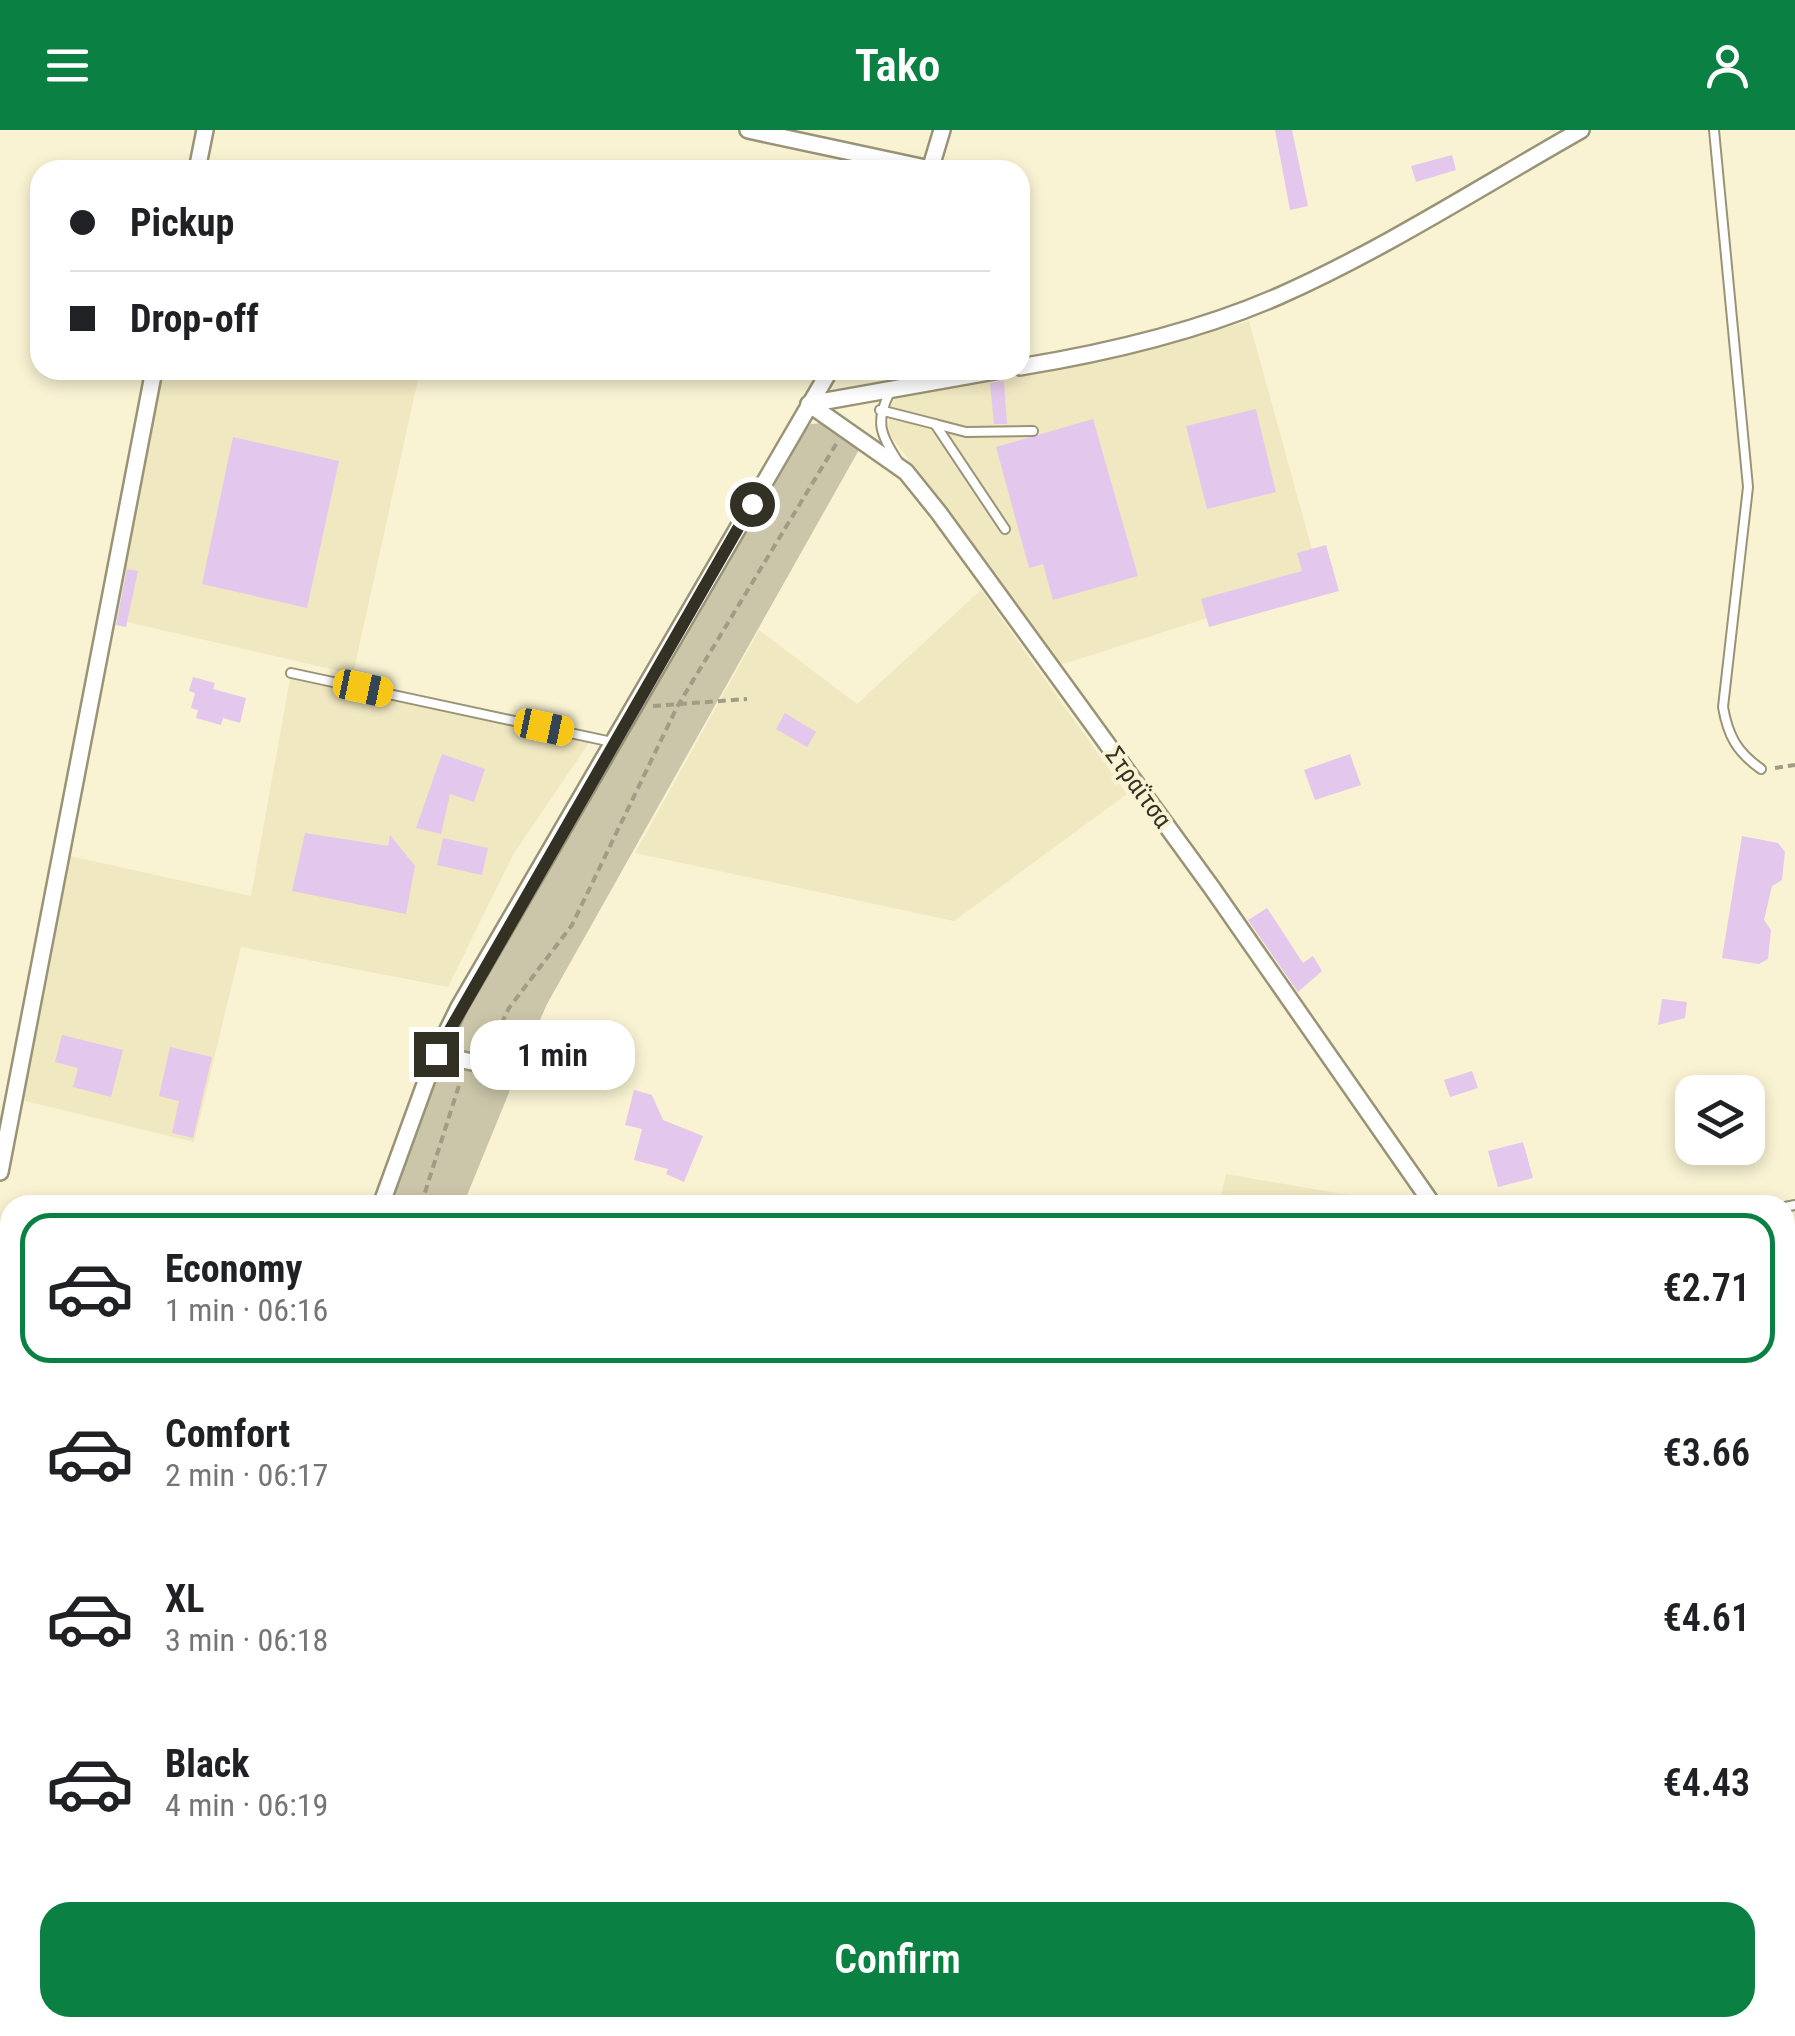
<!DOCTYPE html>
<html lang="en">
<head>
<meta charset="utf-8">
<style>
  body { margin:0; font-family:"Roboto Condensed",sans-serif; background:#f6f6f6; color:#202124; height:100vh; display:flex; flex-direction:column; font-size:38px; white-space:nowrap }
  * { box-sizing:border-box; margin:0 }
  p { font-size:32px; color:#757577 }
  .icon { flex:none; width:55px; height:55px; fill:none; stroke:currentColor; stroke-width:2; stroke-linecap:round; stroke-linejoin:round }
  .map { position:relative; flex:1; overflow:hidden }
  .panel { position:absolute; left:0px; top:1065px; width:1795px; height:842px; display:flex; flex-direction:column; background:#fff; border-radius:30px 30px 0 0; box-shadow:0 5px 15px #0003 }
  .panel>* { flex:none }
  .banner { position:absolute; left:30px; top:30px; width:1000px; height:220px; border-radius:30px; box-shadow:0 5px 15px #0003; display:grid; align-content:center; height:220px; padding:0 40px; background:#fff }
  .fabs { position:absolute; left:1675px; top:945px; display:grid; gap:20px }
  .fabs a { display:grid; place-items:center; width:90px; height:90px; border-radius:20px; background:#fff; box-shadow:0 5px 15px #0003; font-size:50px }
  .end { position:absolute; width:45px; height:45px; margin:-22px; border:12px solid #333024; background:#fff; box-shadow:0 0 0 5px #fff }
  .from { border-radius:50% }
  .bubble { position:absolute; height:70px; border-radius:30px; background:#fff; box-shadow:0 5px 15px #0003; font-size:32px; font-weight:600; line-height:70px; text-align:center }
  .car { position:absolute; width:30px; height:60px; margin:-30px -15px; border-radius:12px; box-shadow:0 0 8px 2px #0007; background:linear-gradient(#f5c518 24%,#345 0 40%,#f5c518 0 76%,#345 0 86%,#f5c518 0) }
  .banner b { display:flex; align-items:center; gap:35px; height:95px; font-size:38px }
  .banner b+b { border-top:2px solid #e0e0e0 }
  .banner i { width:25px; height:25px; background:#202124 }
  ul { padding:18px 0 0; list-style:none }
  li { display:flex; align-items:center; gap:30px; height:150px; margin:0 20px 15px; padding:0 20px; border:5px solid transparent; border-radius:30px }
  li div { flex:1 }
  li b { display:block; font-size:38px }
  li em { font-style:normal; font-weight:600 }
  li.current { border-color:#0b8043 }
  li>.icon { width:90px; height:90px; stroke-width:1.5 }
  .action { display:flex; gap:20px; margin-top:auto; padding:20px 40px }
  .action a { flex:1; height:115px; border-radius:30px; background:#0b8043; color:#fff; font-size:40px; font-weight:600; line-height:115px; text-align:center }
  header { display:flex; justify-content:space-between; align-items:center; height:130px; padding:0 40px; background:#0b8043; color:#fff; font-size:45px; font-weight:600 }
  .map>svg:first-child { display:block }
  .built { fill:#f0e8c1 }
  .green { fill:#cbc6a9 }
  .building { fill:#e4c7ed }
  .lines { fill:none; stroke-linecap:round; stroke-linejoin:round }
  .lane-casing { stroke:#999477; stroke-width:12 }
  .street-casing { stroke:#999477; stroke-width:20 }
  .secondary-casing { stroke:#999477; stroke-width:25 }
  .highway-casing { stroke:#fff; stroke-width:32 }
  .path { stroke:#a19c85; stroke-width:4; stroke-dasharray:8 5; stroke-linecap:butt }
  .lane { stroke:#fff; stroke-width:8 }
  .street { stroke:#fff; stroke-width:15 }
  .secondary { stroke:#ebe4b9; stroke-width:20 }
  .highway { stroke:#bda515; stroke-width:28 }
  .route { stroke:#333024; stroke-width:12 }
  .labels { text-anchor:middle; stroke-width:8; stroke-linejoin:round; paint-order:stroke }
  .street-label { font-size:25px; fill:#333024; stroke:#f9f3d3 }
</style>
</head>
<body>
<header><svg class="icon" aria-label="menu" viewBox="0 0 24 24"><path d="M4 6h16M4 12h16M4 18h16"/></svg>Tako<svg class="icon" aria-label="person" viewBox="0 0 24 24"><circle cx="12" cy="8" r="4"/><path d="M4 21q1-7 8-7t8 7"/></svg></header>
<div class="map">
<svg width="1795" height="1906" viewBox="0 0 1795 1906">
  <rect width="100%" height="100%" fill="#f9f3d3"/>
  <g class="built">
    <polygon points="1249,191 1321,452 1060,535 888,302 890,277 898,265 1101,231"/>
    <polygon points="162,240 420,240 353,544 110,488"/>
    <polygon points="981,460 1127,664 954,791 635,723 759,500 857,574"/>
    <polygon points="290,549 589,613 514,723 448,857 241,817 194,1012 13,968 61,724 251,766"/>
    <polygon points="1226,1044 1372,1069 1371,1075 1219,1075"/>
    <polygon points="588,1898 838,1898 847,1899 845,1906 586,1906"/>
    <polygon points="905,1898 1092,1898 1075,1906 903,1906"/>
  </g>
  <g class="green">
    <polygon points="822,293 860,318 547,874 521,934 461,923 442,925 482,840 799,305 811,294"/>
    <polygon points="461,938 515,948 463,1075 383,1075 434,941"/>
    <polygon points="0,1416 10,1419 10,1669 0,1686"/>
    <polygon points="10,1703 10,1838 0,1857 0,1720"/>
  </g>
  <g class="building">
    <polygon points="1275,0 1292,0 1308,76 1290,80"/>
    <polygon points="1452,25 1456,40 1416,52 1411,36"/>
    <polygon points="1004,251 1007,294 994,294 990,253"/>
    <polygon points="1256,279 1276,362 1207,379 1186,296"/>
    <polygon points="1093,289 1138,446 1053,470 1043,434 1029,438 996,317"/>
    <polygon points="233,307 339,331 307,478 202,454"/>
    <polygon points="1326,415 1339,461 1209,497 1201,469 1302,441 1297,423"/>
    <polygon points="127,439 138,441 126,497 116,495"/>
    <polygon points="193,547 215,553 213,559 246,568 240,593 223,588 221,595 196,588 198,580 191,578 195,563 189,561"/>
    <polygon points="785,583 816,602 807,617 776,599"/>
    <polygon points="442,624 485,639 474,672 450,664 441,704 416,698"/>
    <polygon points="1350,624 1361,655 1315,670 1304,640"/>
    <polygon points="305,703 388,716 390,705 415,736 406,784 292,761"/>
    <polygon points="1742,706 1778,713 1785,722 1782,750 1772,756 1764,790 1771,800 1768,829 1759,834 1722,828"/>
    <polygon points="443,708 488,718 482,745 437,735"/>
    <polygon points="1267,778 1303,833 1313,826 1322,841 1298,862 1248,790"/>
    <polygon points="1662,869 1687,872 1685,888 1658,895"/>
    <polygon points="62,905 123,920 111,967 73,957 78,938 55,932"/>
    <polygon points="170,917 212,927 193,1008 172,1003 179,971 159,966"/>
    <polygon points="1472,941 1478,958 1450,967 1444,950"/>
    <polygon points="634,960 652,965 663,990 703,1006 684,1052 666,1044 668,1039 634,1030 642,999 625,995"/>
    <polygon points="1523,1012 1533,1048 1498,1057 1488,1021"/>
  </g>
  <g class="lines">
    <g class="lane-casing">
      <g id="lane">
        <path d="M1714,0L1748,357L1723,577C1728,606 1737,622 1761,639"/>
        <path d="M890,262C875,291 880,304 897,330"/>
        <polyline points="880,280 935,294 1005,399"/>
        <polyline points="935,294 966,302 1033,301"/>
        <polyline points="291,543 612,612"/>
        <polyline points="1785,1077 1795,1075"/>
        <polyline points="0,1735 10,1737"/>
        <polyline points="1031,1898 1038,1906"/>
      </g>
    </g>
    <g class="street-casing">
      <g id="street">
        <polyline points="748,0 930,39"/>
        <polyline points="197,40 205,0"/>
        <polyline points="930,40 942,0"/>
        <path d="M1020,237C1106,223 1199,201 1279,166C1383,120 1482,56 1581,0"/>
        <polyline points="809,274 906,342 939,383 1212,758 1433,1075"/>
        <polyline points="809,274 1000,240"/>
        <polyline points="436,924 508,940"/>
        <polyline points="0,1042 154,240"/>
        <polyline points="381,1075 436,924 459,877 830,240"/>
        <polyline points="1785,1583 1795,1596"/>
        <polyline points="0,1721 10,1704"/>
      </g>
    </g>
    <g class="secondary-casing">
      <g id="secondary">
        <polyline points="1785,1601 1795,1598"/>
        <polyline points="1785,1739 1795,1735"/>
        <polyline points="1113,1906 1128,1898"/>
        <polyline points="1399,1906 1416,1898"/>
      </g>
    </g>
    <g class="highway-casing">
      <g id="highway">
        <polyline points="1785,1660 1795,1656"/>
        <polyline points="1785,1683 1795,1680"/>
        <polyline points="1223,1906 1240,1898"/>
        <polyline points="1300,1906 1317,1898"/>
      </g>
    </g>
    <g class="path">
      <polyline points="653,576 747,569"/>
      <polyline points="1775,638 1795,635"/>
      <polyline points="490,917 509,878 572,795 677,577 838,311"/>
      <polyline points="421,1075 462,946"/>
      <polyline points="0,1762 7,1748"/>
    </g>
    <use href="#lane" class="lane"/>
    <use href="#street" class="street"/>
    <use href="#secondary" class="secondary"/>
    <use href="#highway" class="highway"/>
  </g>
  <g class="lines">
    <polyline class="route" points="436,924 752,374"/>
  </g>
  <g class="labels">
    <g class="street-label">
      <text transform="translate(1139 657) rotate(54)" y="9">Στραΐτσα</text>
    </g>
  </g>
</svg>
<div class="fabs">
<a><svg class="icon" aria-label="layers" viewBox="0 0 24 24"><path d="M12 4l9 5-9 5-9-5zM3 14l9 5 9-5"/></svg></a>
</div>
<i class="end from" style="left:752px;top:374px"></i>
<i class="end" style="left:436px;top:924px"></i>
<div class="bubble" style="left:470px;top:890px;width:165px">1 min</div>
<i class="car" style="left:363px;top:558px;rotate:102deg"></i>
<i class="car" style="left:544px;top:597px;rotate:102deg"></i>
<div class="banner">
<b><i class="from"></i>Pickup</b>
<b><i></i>Drop-off</b>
</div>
<section class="panel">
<ul>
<li class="current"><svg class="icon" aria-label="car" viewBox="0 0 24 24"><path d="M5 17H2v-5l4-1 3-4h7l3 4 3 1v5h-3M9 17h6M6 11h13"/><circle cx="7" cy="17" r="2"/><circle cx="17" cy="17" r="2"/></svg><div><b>Economy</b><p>1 min · 06:16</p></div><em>€2.71</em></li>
<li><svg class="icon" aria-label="car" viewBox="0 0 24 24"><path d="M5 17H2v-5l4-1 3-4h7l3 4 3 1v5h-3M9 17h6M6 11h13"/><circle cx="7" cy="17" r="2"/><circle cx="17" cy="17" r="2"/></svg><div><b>Comfort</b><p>2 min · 06:17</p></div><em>€3.66</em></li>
<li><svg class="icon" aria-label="car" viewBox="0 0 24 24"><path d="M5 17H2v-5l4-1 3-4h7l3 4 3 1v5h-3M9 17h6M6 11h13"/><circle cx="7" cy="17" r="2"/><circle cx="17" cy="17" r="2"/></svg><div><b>XL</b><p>3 min · 06:18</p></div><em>€4.61</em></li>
<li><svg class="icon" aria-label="car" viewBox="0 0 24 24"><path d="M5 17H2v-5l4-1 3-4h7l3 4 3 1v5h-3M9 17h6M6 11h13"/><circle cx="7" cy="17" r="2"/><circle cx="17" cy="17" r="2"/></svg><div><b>Black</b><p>4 min · 06:19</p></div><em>€4.43</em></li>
</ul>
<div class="action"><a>Confirm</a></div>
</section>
</div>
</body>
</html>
